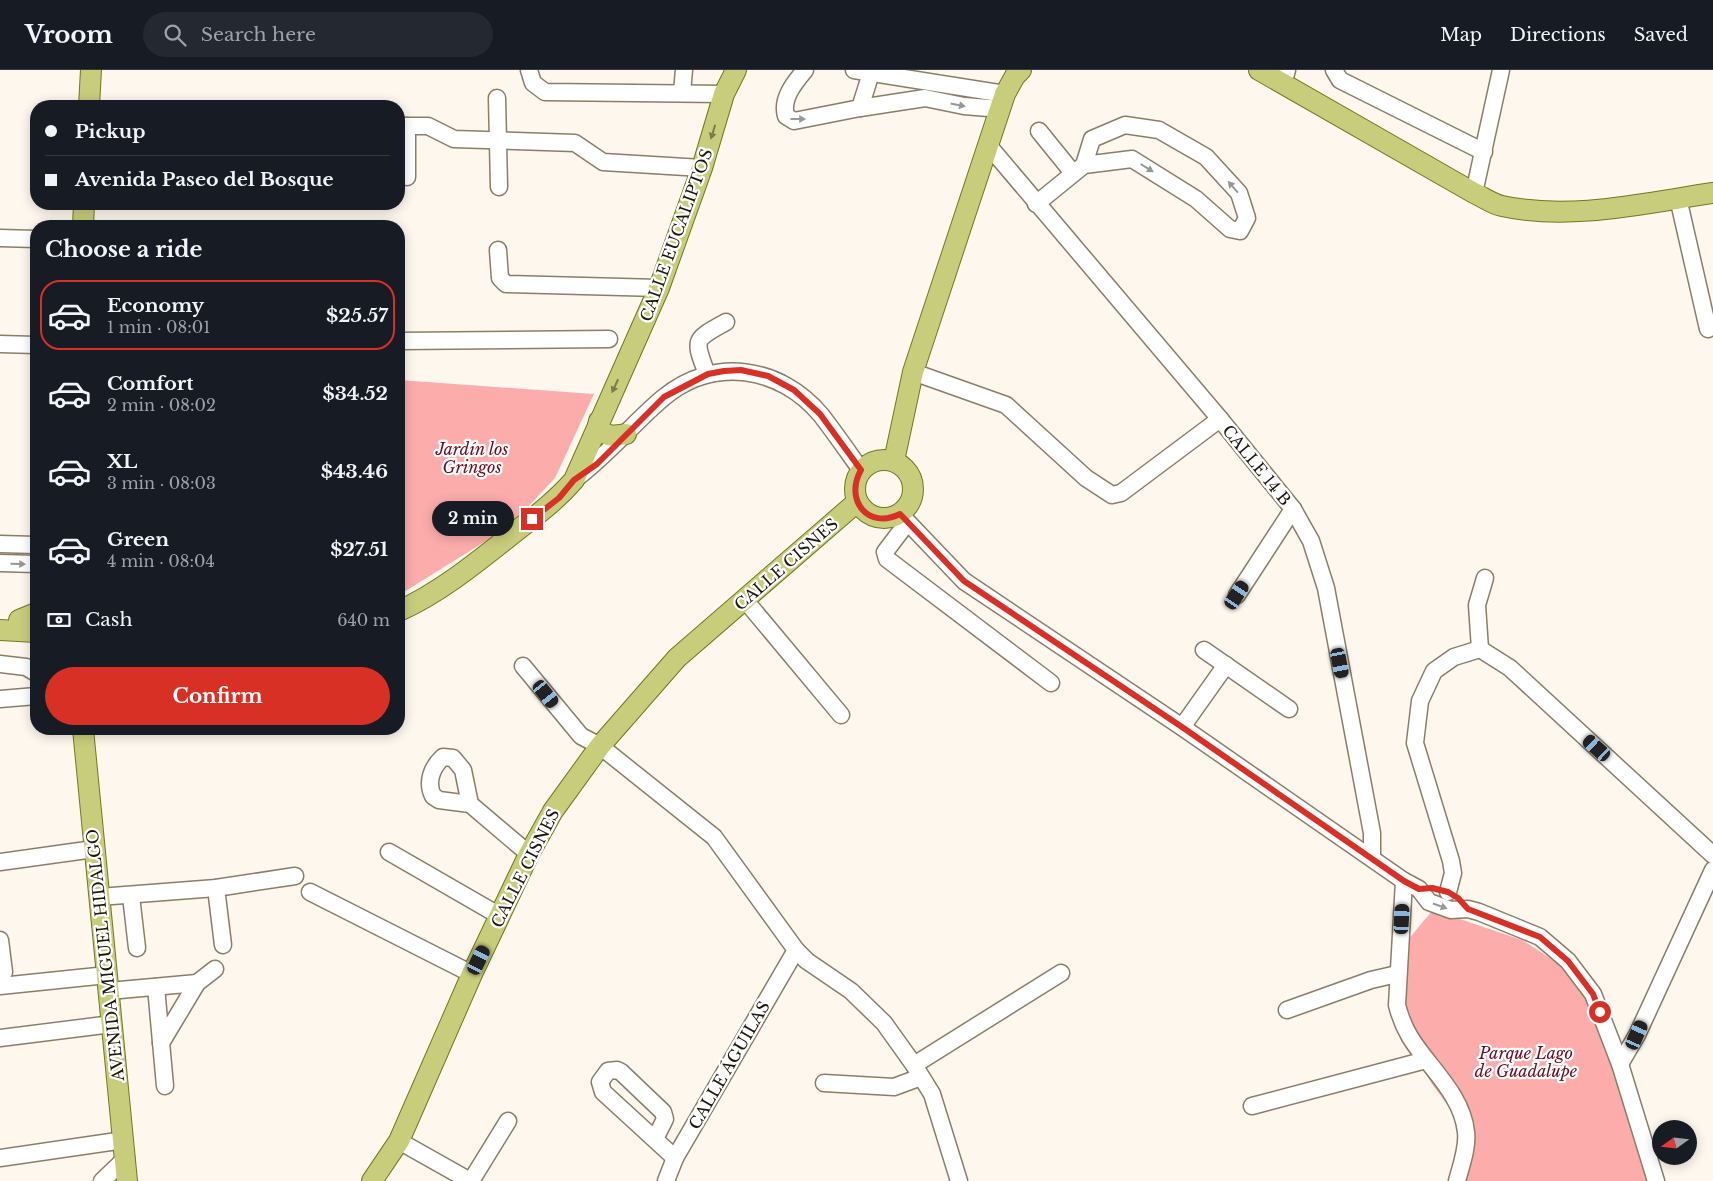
<!DOCTYPE html>
<html lang="en">
<head>
<meta charset="utf-8">
<style>
  body { margin:0; font-family:"Libre Baskerville",serif; background:#242831; color:#f1f3f6; height:100vh; display:flex; flex-direction:column; font-size:19px; white-space:nowrap }
  * { box-sizing:border-box; margin:0 }
  p { font-size:16px; color:#9ea1a6 }
  .icon { flex:none; width:28px; height:28px; fill:none; stroke:currentColor; stroke-width:2; stroke-linecap:round; stroke-linejoin:round }
  .map { position:relative; flex:1; overflow:hidden }
  .side { position:absolute; left:30px; top:150px; width:375px; height:515px; display:flex; flex-direction:column; background:#171b24; border-radius:20px; box-shadow:0 2px 12px #0003 }
  .side>* { flex:none }
  .banner { position:absolute; left:30px; top:30px; width:375px; height:110px; border-radius:20px; box-shadow:0 2px 12px #0003; display:grid; align-content:center; height:110px; padding:0 15px; background:#171b24 }
  .needle { width:32px; rotate:255deg }
  .buttons { position:absolute; left:1652px; top:1050px; display:grid; gap:10px }
  .buttons a { display:grid; place-items:center; width:45px; height:45px; border-radius:50%; background:#171b24; box-shadow:0 2px 12px #0003; font-size:25px }
  .end { position:absolute; width:22px; height:22px; margin:-11px; border:6px solid #d93025; background:#fff; box-shadow:0 0 0 2px #fff }
  .from { border-radius:50% }
  .bubble { position:absolute; height:35px; border-radius:18px; background:#171b24; box-shadow:0 2px 12px #0003; font-size:16px; font-weight:700; line-height:35px; text-align:center }
  .car { position:absolute; width:15px; height:30px; margin:-15px -8px; border-radius:6px; box-shadow:0 0 4px 1px #0007; background:linear-gradient(#222 24%,#8ab4d8 0 40%,#222 0 76%,#8ab4d8 0 86%,#222 0) }
  .banner b { display:flex; align-items:center; gap:18px; height:48px; font-size:19px }
  .banner b+b { border-top:1px solid #363941 }
  .banner i { width:12px; height:12px; background:#f1f3f6 }
  ul { padding:0; list-style:none }
  li { display:flex; align-items:center; gap:15px; height:70px; margin:0 10px 8px; padding:0 5px; border:2px solid transparent; border-radius:20px }
  li div { flex:1 }
  li b { display:block; font-size:19px }
  li em { font-style:normal; font-weight:700 }
  li.active { border-color:#d93025 }
  li>.icon { width:45px; height:45px; stroke-width:1.5 }
  h2 { padding:0 15px; font-size:22px; line-height:60px }
  .pay { display:flex; align-items:center; gap:12px; height:55px; padding:0 15px; font-size:19px }
  .pay p { margin-inline-start:auto }
  .button { display:flex; gap:10px; margin-top:auto; padding:10px 15px }
  .button a { flex:1; height:58px; border-radius:30px; background:#d93025; color:#fff; font-size:20px; font-weight:700; line-height:58px; text-align:center }
  header { display:flex; align-items:center; gap:30px; box-sizing:border-box; height:70px; padding:0 25px; background:#171b24; border-bottom:1px solid #363941 }
  header strong { font-size:24px }
  nav { display:flex; gap:28px; margin-inline-start:auto; font-size:18px }
  .search { width:350px; height:45px; background:#242831; display:flex; align-items:center; gap:12px; box-sizing:border-box; padding:0 18px; border-radius:28px; color:#9ea1a6; font-size:19px }
  .map>svg:first-child { display:block }
  .green { fill:#fdacac }
  .lines { fill:none; stroke-linecap:round; stroke-linejoin:round }
  .minor-casing { stroke:#8a7e67; stroke-width:19 }
  .major-casing { stroke:#73781c; stroke-width:22 }
  .minor { stroke:#fff; stroke-width:16 }
  .major { stroke:#c8cd7c; stroke-width:20 }
  .oneway { fill:#989793 }
  .oneway2 { fill:#7a7b4a }
  .route { stroke:#d93025; stroke-width:6 }
  .labels { text-anchor:middle; stroke-width:4.5; stroke-linejoin:round; paint-order:stroke }
  .street-label { font-size:16px; fill:#1b170e; stroke:#fff }
  .park-label { font-size:16px; font-style:italic; fill:#6a0b1b; stroke:#fff }
</style>
</head>
<body>
<header>
<strong>Vroom</strong>
<div class="search"><svg class="icon" aria-label="search" viewBox="0 0 24 24"><circle cx="10" cy="10" r="6"/><path d="M15 15l6 6"/></svg>Search here</div>
<nav><a>Map</a><a>Directions</a><a>Saved</a></nav>
</header>
<div class="map">
<svg width="1713" height="1111" viewBox="0 0 1713 1111">
  <rect width="100%" height="100%" fill="#fdf7ee"/>
  <g class="green">
    <polygon points="399,310 594,324 555,408 510,456 399,525"/>
    <polygon points="1433,840 1522,870 1567,899 1608,952 1656,1111 1457,1111 1463,1090 1458,1049 1432,1014 1397,956 1406,872"/>
  </g>
  <g class="lines">
    <g class="minor-casing">
      <g id="minor">
        <polyline points="529,0 533,13 545,22 724,24"/>
        <path d="M805,0C794,13 781,29 786,46L794,51L860,38L925,28L964,36L1001,39"/>
        <polyline points="854,0 1005,24"/>
        <polyline points="1334,0 1340,10 1484,82"/>
        <polyline points="1283,15 1287,0"/>
        <polyline points="682,22 684,0"/>
        <polyline points="497,28 499,117"/>
        <polyline points="860,38 871,3"/>
        <polyline points="399,56 428,56 454,69 575,73 603,92 702,98"/>
        <polyline points="1039,61 1073,103"/>
        <polyline points="988,75 1220,349 1293,439 1311,471 1326,518 1372,763 1372,788"/>
        <polyline points="407,107 407,56"/>
        <polyline points="1474,123 1501,0"/>
        <polyline points="1678,128 1708,259"/>
        <polyline points="1036,134 1084,95 1132,89 1196,129 1230,159 1240,161 1247,148 1239,123 1206,87 1159,60 1125,55 1092,69 1084,95"/>
        <polyline points="0,168 36,169"/>
        <polyline points="498,180 500,208 506,214 659,218"/>
        <polyline points="399,271 609,269"/>
        <polyline points="0,274 36,275"/>
        <polyline points="913,302 1006,335 1086,408 1112,425 1121,423 1220,349"/>
        <path d="M707,304C693,268 694,270 726,252"/>
        <path d="M574,410C607,386 632,354 663,328C713,286 780,296 821,345C835,363 848,382 861,400"/>
        <polyline points="900,444 964,511 1182,657 1404,811 1419,819 1429,832 1451,840 1468,839 1479,842 1540,867 1568,891 1593,924 1620,994 1656,1111"/>
        <polyline points="907,453 885,482 887,489 1051,613"/>
        <polyline points="0,474 36,475"/>
        <polyline points="0,493 36,494"/>
        <polyline points="1237,525 1293,439"/>
        <polyline points="745,530 841,645"/>
        <polyline points="1480,579 1510,598 1713,785"/>
        <polyline points="1480,579 1477,535 1485,508"/>
        <polyline points="1204,580 1289,639"/>
        <polyline points="0,594 26,597 36,603"/>
        <polyline points="523,596 581,666 600,676 714,767 796,880 807,891 851,921 884,953 914,995 932,1024 959,1111"/>
        <polyline points="0,629 36,626"/>
        <polyline points="1182,657 1226,595"/>
        <path d="M470,734L439,730L433,726C426,712 432,697 443,687L453,688L463,700L470,734L529,784"/>
        <polyline points="389,782 500,846"/>
        <polyline points="0,792 94,779"/>
        <path d="M1404,811L1397,935C1400,947 1404,957 1410,967C1429,998 1462,1024 1466,1062C1468,1077 1461,1096 1457,1111"/>
        <polyline points="216,818 223,875"/>
        <polyline points="310,822 472,904"/>
        <polyline points="1448,822 1453,803 1451,791 1415,673 1420,631 1434,601 1454,587 1480,579"/>
        <polyline points="131,826 137,878"/>
        <polyline points="99,827 216,818 295,806"/>
        <polyline points="0,870 4,902"/>
        <polyline points="0,916 107,905"/>
        <polyline points="156,917 165,1016"/>
        <polyline points="109,921 197,913"/>
        <polyline points="1287,940 1371,910 1397,904"/>
        <polyline points="0,968 112,954"/>
        <polyline points="161,973 197,913 215,899"/>
        <polyline points="1620,994 1637,965 1713,800"/>
        <polyline points="914,995 1061,903"/>
        <polyline points="824,1013 894,1017 921,1007"/>
        <polyline points="1252,1036 1426,990"/>
        <polyline points="655,1069 665,1049 663,1042 621,1002 617,1000 608,1001 600,1012 603,1022 675,1088"/>
        <polyline points="399,1071 470,1111"/>
        <polyline points="0,1088 124,1070"/>
        <polyline points="102,1111 126,1088"/>
        <polyline points="471,1111 508,1051"/>
        <polyline points="666,1111 675,1088 796,880"/>
      </g>
    </g>
    <g class="major-casing">
      <g id="major">
        <path d="M1259,0L1474,123C1483,127 1492,134 1502,136C1570,151 1645,133 1713,123"/>
        <polyline points="89,36 91,0"/>
        <polyline points="83,156 84,134"/>
        <path d="M599,351L598,356C605,368 613,366 626,364"/>
        <circle cx="884" cy="419" r="29"/>
        <polyline points="894,391 913,302 1005,24 1015,6 1021,0"/>
        <path d="M399,541C439,523 476,493 510,466C533,448 555,432 574,410L659,218L702,98L724,24L736,0"/>
        <polyline points="19,550 36,543"/>
        <polyline points="0,560 36,562"/>
        <polyline points="83,659 127,1111"/>
        <polyline points="372,1111 399,1071 472,904 529,784 553,741 600,676 677,588 857,432"/>
      </g>
    </g>
    <use href="#minor" class="minor"/>
    <use href="#major" class="major"/>
  </g>
  <defs><path id="oneway-solid" d="M-6-.8H1V-3.2L6.5 0L1 3.2V.8H-6Z" transform="scale(1.25)"/></defs>
  <g class="oneway">
    <use href="#oneway-solid" transform="translate(958 35) rotate(11)"/>
    <use href="#oneway-solid" transform="translate(798 49)"/>
    <use href="#oneway-solid" transform="translate(1147 98) rotate(32)"/>
    <use href="#oneway-solid" transform="translate(1233 117) rotate(-131)"/>
    <use href="#oneway-solid" transform="translate(18 494) rotate(2)"/>
    <use href="#oneway-solid" transform="translate(1440 836) rotate(19)"/>
  </g>
  <g class="oneway2">
    <use href="#oneway-solid" transform="translate(713 62) rotate(107)"/>
    <use href="#oneway-solid" transform="translate(615 316) rotate(115)"/>
  </g>
  <g class="lines">
    <path class="route" d="M532,449L559,428L574,410L597,394L664,327L708,304L724,301L741,300L768,306L794,320L820,344L861,400C844,430 868,460 900,444L964,511L1182,657L1404,811L1419,819L1432,818L1448,822L1458,828L1468,839L1540,867L1568,891L1593,924L1600,942"/>
  </g>
  <g class="labels">
    <g class="street-label">
      <text transform="translate(676 165) rotate(-70)" y="6">CALLE EUCALIPTOS</text>
      <text transform="translate(1257 395) rotate(51)" y="6">CALLE 14 B</text>
      <text transform="translate(786 494) rotate(-41)" y="6">CALLE CISNES</text>
      <text transform="translate(525 798) rotate(-63)" y="6">CALLE CISNES</text>
      <text transform="translate(105 885) rotate(-96)" y="6">AVENIDA MIGUEL HIDALGO</text>
      <text transform="translate(729 995) rotate(-60)" y="6">CALLE ÁGUILAS</text>
    </g>
    <g class="park-label">
      <text x="472" y="385">Jardín los<tspan x="472" dy="18">Gringos</tspan></text>
      <text x="1526" y="989">Parque Lago<tspan x="1526" dy="18">de Guadalupe</tspan></text>
    </g>
  </g>
</svg>
<div class="buttons">
<a><svg class="needle" viewBox="-14 -14 28 28"><path d="M0-13l5 13h-10z" fill="#e53935"/><path d="M0 13l5-13h-10z" fill="#9ea1a6"/></svg></a>
</div>
<i class="end from" style="left:1600px;top:942px"></i>
<i class="end" style="left:532px;top:449px"></i>
<div class="bubble" style="left:432px;top:431px;width:82px">2 min</div>
<i class="car" style="left:1237px;top:525px;rotate:33deg"></i>
<i class="car" style="left:1340px;top:593px;rotate:169deg"></i>
<i class="car" style="left:546px;top:624px;rotate:141deg"></i>
<i class="car" style="left:1597px;top:678px;rotate:312deg"></i>
<i class="car" style="left:1402px;top:849px;rotate:3deg"></i>
<i class="car" style="left:479px;top:890px;rotate:26deg"></i>
<i class="car" style="left:1637px;top:965px;rotate:24deg"></i>
<div class="banner">
<b><i class="from"></i>Pickup</b>
<b><i></i>Avenida Paseo del Bosque</b>
</div>
<section class="side">
<h2>Choose a ride</h2>
<ul>
<li class="active"><svg class="icon" aria-label="car" viewBox="0 0 24 24"><path d="M5 17H2v-5l4-1 3-4h7l3 4 3 1v5h-3M9 17h6M6 11h13"/><circle cx="7" cy="17" r="2"/><circle cx="17" cy="17" r="2"/></svg><div><b>Economy</b><p>1 min · 08:01</p></div><em>$25.57</em></li>
<li><svg class="icon" aria-label="car" viewBox="0 0 24 24"><path d="M5 17H2v-5l4-1 3-4h7l3 4 3 1v5h-3M9 17h6M6 11h13"/><circle cx="7" cy="17" r="2"/><circle cx="17" cy="17" r="2"/></svg><div><b>Comfort</b><p>2 min · 08:02</p></div><em>$34.52</em></li>
<li><svg class="icon" aria-label="car" viewBox="0 0 24 24"><path d="M5 17H2v-5l4-1 3-4h7l3 4 3 1v5h-3M9 17h6M6 11h13"/><circle cx="7" cy="17" r="2"/><circle cx="17" cy="17" r="2"/></svg><div><b>XL</b><p>3 min · 08:03</p></div><em>$43.46</em></li>
<li><svg class="icon" aria-label="car" viewBox="0 0 24 24"><path d="M5 17H2v-5l4-1 3-4h7l3 4 3 1v5h-3M9 17h6M6 11h13"/><circle cx="7" cy="17" r="2"/><circle cx="17" cy="17" r="2"/></svg><div><b>Green</b><p>4 min · 08:04</p></div><em>$27.51</em></li>
</ul>
<div class="pay"><svg class="icon" aria-label="cash" viewBox="0 0 24 24"><path d="M3 7h18v10H3z"/><circle cx="12" cy="12" r="2"/></svg>Cash<p>640 m</p></div>
<div class="button"><a>Confirm</a></div>
</section>
</div>
</body>
</html>
